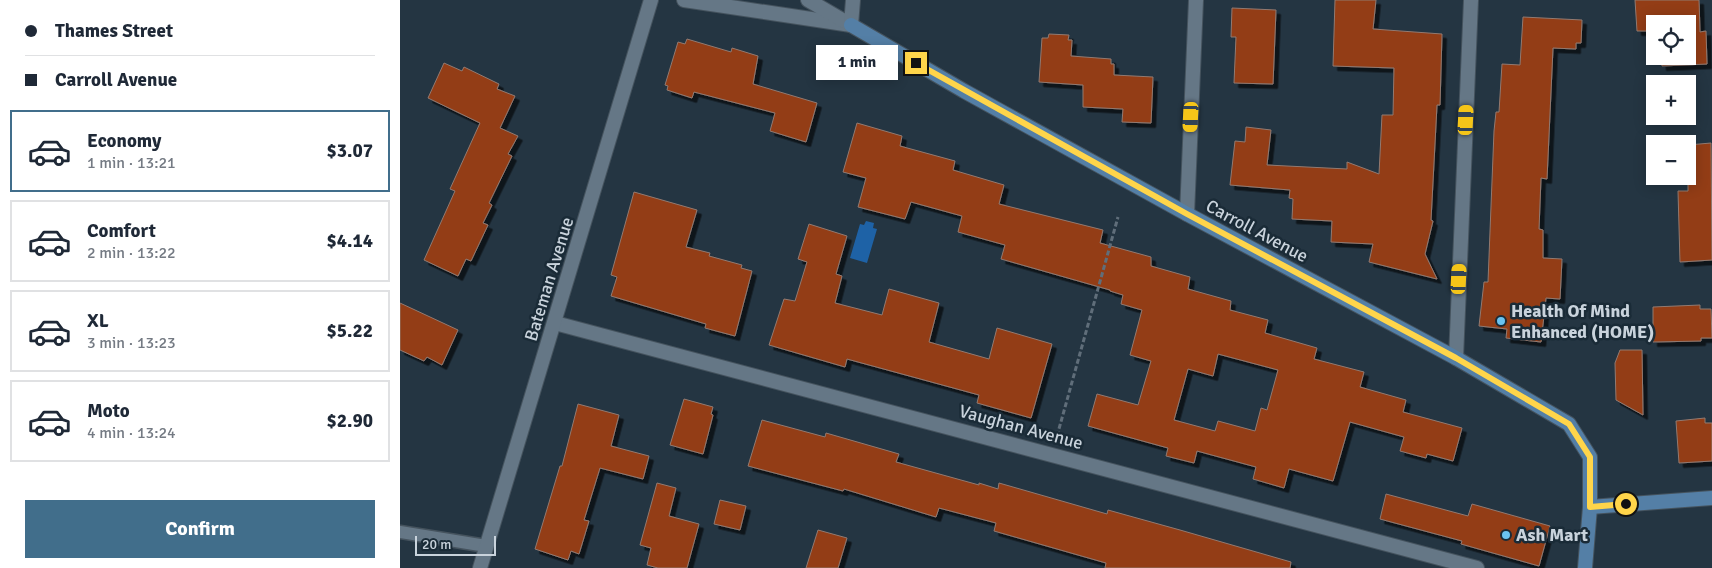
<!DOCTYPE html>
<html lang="en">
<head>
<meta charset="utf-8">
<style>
  body { margin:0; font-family:Signika,sans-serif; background:#f2f2f3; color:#1f2937; height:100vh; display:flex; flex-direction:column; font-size:19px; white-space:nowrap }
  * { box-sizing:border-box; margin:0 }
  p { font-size:16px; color:#747a83 }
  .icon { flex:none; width:28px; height:28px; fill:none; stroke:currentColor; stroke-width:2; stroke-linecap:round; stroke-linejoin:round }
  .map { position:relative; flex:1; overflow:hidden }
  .drawer { display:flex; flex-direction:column; background:#fff; width:400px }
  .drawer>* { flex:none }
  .top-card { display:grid; align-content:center; height:110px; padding:0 25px; background:#fff }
  .fabs { position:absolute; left:1246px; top:15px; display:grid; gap:10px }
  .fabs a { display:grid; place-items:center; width:50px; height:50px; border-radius:0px; background:#fff; box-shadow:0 2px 12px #0003; font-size:25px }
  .scale { position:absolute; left:15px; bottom:12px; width:81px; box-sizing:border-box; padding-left:5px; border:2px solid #c9d3dc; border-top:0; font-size:14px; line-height:18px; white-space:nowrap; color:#c9d3dc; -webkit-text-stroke:4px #1a2b37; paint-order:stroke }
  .end { position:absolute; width:22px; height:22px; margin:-11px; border:6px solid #ffd54a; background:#111; box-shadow:0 0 0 2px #111 }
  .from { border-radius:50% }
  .bubble { position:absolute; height:35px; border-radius:0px; background:#fff; box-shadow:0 2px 12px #0003; font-size:16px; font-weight:700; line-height:35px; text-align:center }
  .car { position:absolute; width:15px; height:30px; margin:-15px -8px; border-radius:6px; box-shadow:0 0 4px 1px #0007; background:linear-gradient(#f5c518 24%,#345 0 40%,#f5c518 0 76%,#345 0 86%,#f5c518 0) }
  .top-card b { display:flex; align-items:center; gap:18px; height:48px; font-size:19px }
  .top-card b+b { border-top:1px solid #e0e1e3 }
  .top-card i { width:12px; height:12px; background:#1f2937 }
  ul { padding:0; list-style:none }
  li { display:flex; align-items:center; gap:15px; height:82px; margin:0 10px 8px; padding:0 15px; border:2px solid #e0e1e3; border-radius:0px }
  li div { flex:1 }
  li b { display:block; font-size:19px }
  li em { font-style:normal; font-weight:700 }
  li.selected { border-color:#416e8b }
  li>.icon { width:45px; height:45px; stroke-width:1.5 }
  .action { display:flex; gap:10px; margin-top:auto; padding:10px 25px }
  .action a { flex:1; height:58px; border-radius:0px; background:#416e8b; color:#fff; font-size:20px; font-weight:700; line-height:58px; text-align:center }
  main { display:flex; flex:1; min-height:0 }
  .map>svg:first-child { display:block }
  .water { fill:#1e62a6 }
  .building { fill:#933c14; stroke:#927a71; fill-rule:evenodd; filter:url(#shadow) }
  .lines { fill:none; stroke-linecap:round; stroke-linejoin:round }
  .service-casing { stroke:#45535e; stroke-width:15 }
  .minor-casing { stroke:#45535e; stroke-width:16 }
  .tertiary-casing { stroke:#45535e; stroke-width:16 }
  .secondary-casing { stroke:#45535e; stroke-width:16 }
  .path { stroke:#606e7a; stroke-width:3; stroke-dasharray:5 2.5; stroke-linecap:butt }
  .service { stroke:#657786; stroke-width:12 }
  .minor { stroke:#657786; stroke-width:14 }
  .tertiary { stroke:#657786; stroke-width:14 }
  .secondary { stroke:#547fa6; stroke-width:14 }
  .route { stroke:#ffd54a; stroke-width:6 }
  .poi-dot { fill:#6ac3f1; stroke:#1a2b37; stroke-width:2 }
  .labels { text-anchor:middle; stroke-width:5; stroke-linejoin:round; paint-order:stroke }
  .street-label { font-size:18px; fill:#c9d3dc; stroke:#1a2b37 }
  .poi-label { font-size:18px; font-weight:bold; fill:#c9d3dc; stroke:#1a2b37; text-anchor:start }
</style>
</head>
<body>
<main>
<section class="drawer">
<div class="top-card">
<b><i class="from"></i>Thames Street</b>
<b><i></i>Carroll Avenue</b>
</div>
<ul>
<li class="selected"><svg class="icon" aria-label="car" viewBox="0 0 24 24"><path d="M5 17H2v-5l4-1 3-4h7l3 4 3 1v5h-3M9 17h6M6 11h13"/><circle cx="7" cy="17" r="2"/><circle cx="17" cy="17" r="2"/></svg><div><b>Economy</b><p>1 min · 13:21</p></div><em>$3.07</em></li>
<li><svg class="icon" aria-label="car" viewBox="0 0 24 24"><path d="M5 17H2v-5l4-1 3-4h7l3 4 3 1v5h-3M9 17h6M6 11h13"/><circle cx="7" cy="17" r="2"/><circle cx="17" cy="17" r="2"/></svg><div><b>Comfort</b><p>2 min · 13:22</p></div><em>$4.14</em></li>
<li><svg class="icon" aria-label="car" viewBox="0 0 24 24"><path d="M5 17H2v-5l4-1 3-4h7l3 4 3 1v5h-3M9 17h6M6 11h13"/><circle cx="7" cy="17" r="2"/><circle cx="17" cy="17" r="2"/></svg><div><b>XL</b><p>3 min · 13:23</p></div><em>$5.22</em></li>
<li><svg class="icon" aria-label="car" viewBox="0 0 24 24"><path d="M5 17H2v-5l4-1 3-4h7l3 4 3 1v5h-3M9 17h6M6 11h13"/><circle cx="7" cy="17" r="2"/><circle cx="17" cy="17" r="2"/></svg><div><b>Moto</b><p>4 min · 13:24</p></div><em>$2.90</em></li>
</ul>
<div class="action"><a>Confirm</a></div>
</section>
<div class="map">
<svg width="1312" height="568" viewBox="0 0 1312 568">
  <defs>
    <filter id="shadow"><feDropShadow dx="4.5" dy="4.5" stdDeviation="0" flood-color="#0009"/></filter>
  </defs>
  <rect width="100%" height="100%" fill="#243542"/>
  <polygon class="water" points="466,221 474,223 473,228 477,229 467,263 450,258 460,224 464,225"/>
  <g class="building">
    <polygon points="935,0 976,0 973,29 1042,34 1040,105 1037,105 1031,220 1033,221 1025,254 1037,279 969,262 973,244 931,242 932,221 892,219 893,199 889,198 890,190 830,185 835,141 845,142 846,127 871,130 867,165 947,169 947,162 979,174 982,115 993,115 994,68 933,66"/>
    <polygon points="1235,0 1299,0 1300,32 1306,31 1307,64 1262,66 1261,56 1288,56 1288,24 1255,24 1255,31 1237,31"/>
    <polygon points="832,8 876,10 873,84 834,83 836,37 831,37"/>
    <polygon points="1123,17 1182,20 1181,43 1176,43 1176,49 1153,48 1147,179 1141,178 1139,229 1143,230 1143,258 1162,259 1160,299 1146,298 1141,342 1106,338 1107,329 1079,326 1084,282 1088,282 1094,131 1096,112 1099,112 1102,64 1120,65"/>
    <polygon points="649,34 669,35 668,40 672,40 671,56 711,59 711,64 714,64 714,75 753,77 751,123 722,122 723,109 683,107 683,85 639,82 642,38 648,38"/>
    <polygon points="287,39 331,52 332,48 358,56 353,84 417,103 406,142 370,131 375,113 294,92 292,98 267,90 268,86 265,85 278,42 285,44"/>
    <polygon points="44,63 62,71 64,67 99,84 97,89 115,96 100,128 118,136 108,154 112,156 89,203 92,205 83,223 88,225 71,261 66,259 58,276 24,260 55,191 50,189 80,123 28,98"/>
    <path d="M457,123L502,136L500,146L555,161L553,170L604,185L599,204L703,230L700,243L751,257V266L790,277L788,289L831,301L830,310L868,320L865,333L917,348L914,359L964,372L960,387L1006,400L1003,412L1062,428L1053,461L1027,454L1026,458L1000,451L1004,437L950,422L933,481L889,469L884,488L853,479L856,467L797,451L794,463L766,456L768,448L688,426L697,394L738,405L751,361L730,355L742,310L721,304L723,295L710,291V290L601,259L605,245L558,232L562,216L511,202L505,219L458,207L466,178L443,172ZM818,354L878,370L867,410L861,408L855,431L818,421L815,431L774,420L788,369L813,376Z"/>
    <polygon points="1311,143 1312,260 1280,262 1278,191 1288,191 1288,145"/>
    <polygon points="234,192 297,210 286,247 310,253 309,256 342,265 341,268 352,271 335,336 305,328 306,324 211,296 217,277 211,275"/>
    <polygon points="409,224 447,236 436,274 442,276 435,303 482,315 489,289 539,303 529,342 589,359 597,328 652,344 631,418 577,403 579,395 447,359 445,367 369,345 384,299 395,301 407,262 398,259"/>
    <polygon points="0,303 58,330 42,365 27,357 24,361 0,350"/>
    <polygon points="1300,305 1300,309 1311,309 1312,338 1301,338 1301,341 1253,342 1253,307"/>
    <polygon points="1220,350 1242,350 1243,415 1216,400 1215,363"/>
    <polygon points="284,399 313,407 311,414 313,415 303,454 270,445"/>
    <polygon points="178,404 219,415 211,446 249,456 243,479 200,468 184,520 189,521 179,554 171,551 168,560 135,549 160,466 162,466"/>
    <polygon points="1305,418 1305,423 1312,423 1312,461 1279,463 1276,421"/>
    <polygon points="362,420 425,437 426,433 499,454 496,462 579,485 579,483 598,489 599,483 707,514 708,510 780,530 891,562 890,568 705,568 706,563 594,531 596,523 539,508 536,517 444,489 443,491 348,466"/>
    <polygon points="257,483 276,488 269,516 299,524 287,568 258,568 247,565 251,548 240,545"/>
    <polygon points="986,494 1068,516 1072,504 1150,526 1139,566 1061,544 1062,541 980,519"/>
    <polygon points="320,500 346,506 340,530 314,524"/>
    <polygon points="418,530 447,538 438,568 406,568"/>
  </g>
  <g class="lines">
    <g class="service-casing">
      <polyline id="service" points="0,532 86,546"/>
    </g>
    <g class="minor-casing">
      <g id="minor">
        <polyline points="787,214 796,0"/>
        <polyline points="155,323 1077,568"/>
        <polyline points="1056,358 1071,0"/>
        <polyline points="80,568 251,0"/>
      </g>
    </g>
    <g class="tertiary-casing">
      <g id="tertiary">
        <polyline points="284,0 451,25"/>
        <polyline points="408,0 444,21"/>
        <polyline points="451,25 453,0"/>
      </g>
    </g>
    <g class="secondary-casing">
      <g id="secondary">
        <polyline points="451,25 564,91 787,214 1056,358 1169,424 1190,457 1190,507 1185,568"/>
        <polyline points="1190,507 1312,498"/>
      </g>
    </g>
    <polyline class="path" points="657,436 718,217"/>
    <use href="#service" class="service"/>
    <use href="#minor" class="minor"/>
    <use href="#tertiary" class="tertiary"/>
    <use href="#secondary" class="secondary"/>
  </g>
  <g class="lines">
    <polyline class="route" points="516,63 787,214 1056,358 1169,424 1190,457 1190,507 1226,504"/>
  </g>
  <g class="poi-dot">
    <circle cx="1101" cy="321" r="5"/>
    <circle cx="1106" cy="535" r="5"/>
  </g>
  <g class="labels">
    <g class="street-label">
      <text transform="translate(857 231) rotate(28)" y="6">Carroll Avenue</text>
      <text transform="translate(149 279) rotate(-73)" y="6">Bateman Avenue</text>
      <text transform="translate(621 427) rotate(15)" y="6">Vaughan Avenue</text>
    </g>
    <g class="poi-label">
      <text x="1111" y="317">Health Of Mind<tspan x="1111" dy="21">Enhanced (HOME)</tspan></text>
      <text x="1116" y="541">Ash Mart</text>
    </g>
  </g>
</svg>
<div class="fabs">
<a><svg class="icon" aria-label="locate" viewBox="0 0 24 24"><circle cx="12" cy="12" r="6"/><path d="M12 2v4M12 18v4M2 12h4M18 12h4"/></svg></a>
<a>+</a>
<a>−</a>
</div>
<div class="scale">20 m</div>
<i class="end from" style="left:1226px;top:504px"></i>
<i class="end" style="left:516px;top:63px"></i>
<div class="bubble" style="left:416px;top:45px;width:82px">1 min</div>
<i class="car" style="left:791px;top:117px;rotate:183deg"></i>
<i class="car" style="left:1066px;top:120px;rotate:3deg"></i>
<i class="car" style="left:1059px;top:279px;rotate:3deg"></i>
</div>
</main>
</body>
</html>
